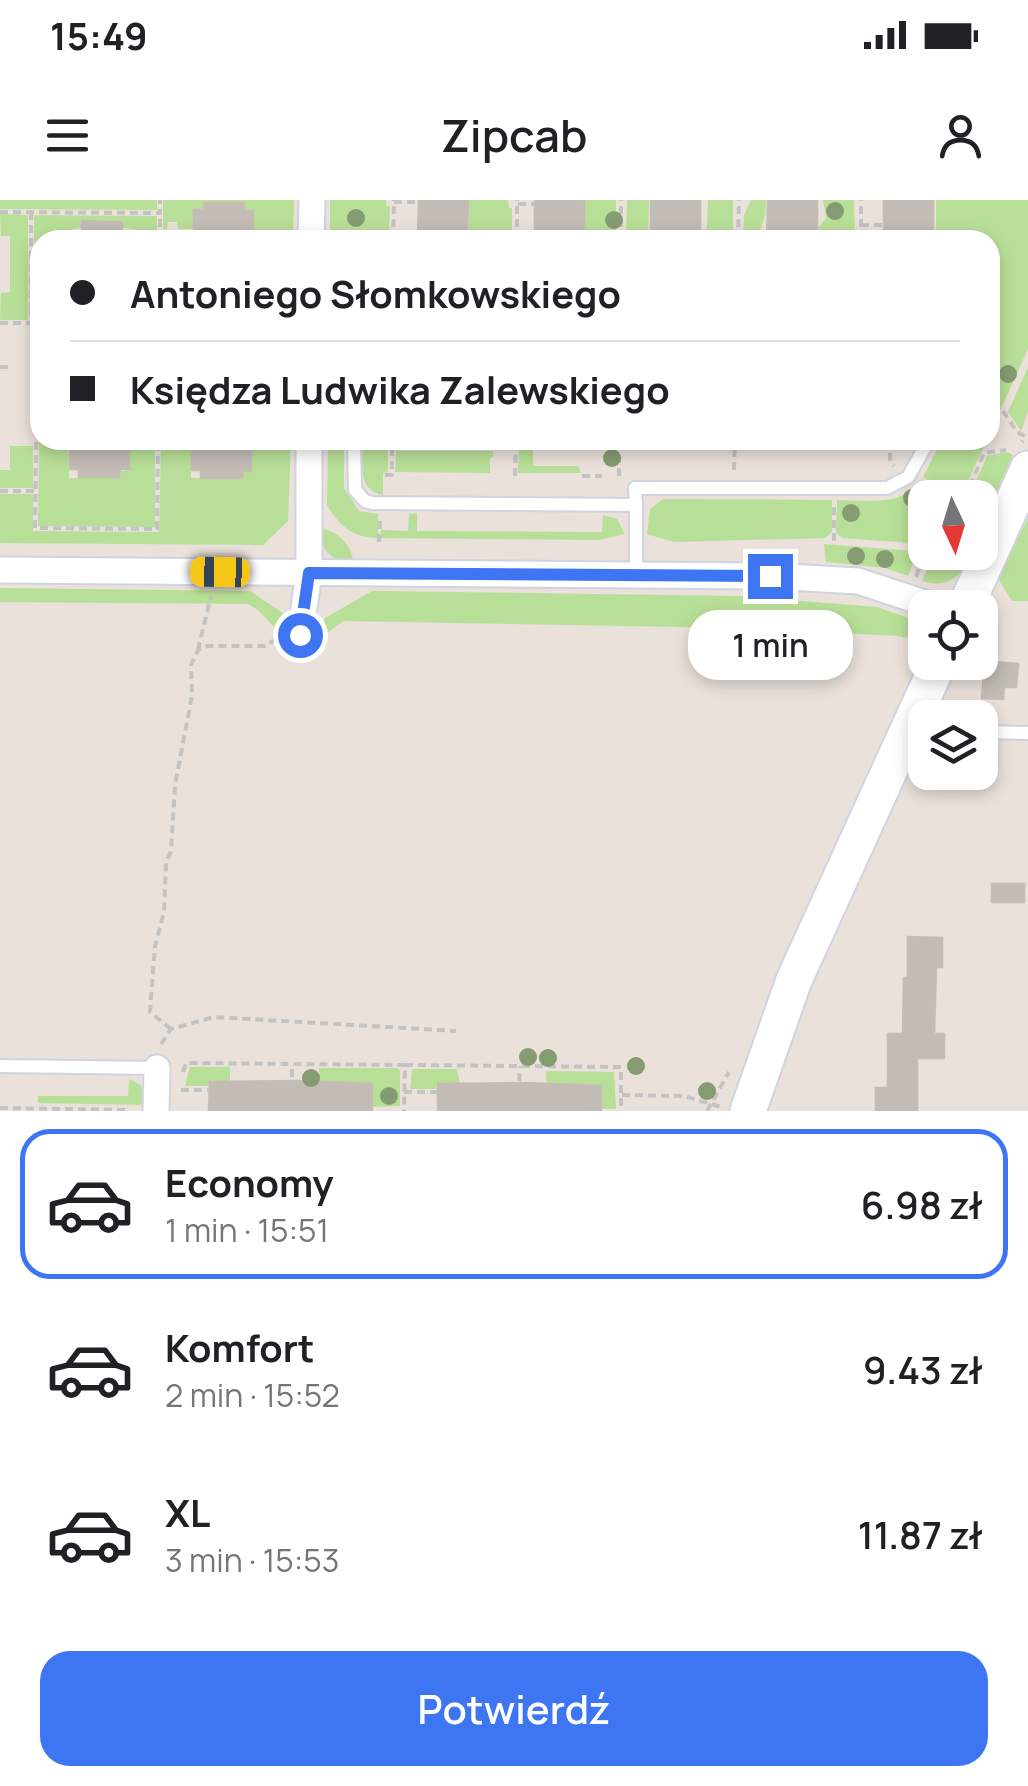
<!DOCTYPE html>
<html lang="pl">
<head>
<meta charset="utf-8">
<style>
  body { margin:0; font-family:Manrope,sans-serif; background:#f6f6f6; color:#202124; height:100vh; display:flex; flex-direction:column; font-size:38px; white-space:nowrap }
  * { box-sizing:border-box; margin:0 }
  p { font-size:32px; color:#757577 }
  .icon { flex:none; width:55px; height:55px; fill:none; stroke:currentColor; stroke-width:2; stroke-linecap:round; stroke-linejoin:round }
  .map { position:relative; height:911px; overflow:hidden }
  .sheet { display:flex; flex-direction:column; background:#fff; flex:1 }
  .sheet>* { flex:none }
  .guide { position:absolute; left:30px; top:30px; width:970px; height:220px; border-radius:30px; box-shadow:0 5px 15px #0003; display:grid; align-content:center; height:220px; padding:0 40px; background:#fff }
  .needle { width:65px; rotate:176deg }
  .buttons { position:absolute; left:908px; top:280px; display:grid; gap:20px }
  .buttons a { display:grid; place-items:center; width:90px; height:90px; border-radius:20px; background:#fff; box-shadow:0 5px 15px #0003; font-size:50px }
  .end { position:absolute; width:45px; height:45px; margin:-22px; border:12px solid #3e75f2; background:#fff; box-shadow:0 0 0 5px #fff }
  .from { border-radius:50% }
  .bubble { position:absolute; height:70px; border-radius:30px; background:#fff; box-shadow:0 5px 15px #0003; font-size:32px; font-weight:600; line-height:70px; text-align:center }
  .car { position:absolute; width:30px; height:60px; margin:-30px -15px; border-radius:12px; box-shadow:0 0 8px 2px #0007; background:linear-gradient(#f5c518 24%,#345 0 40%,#f5c518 0 76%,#345 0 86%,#f5c518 0) }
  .guide b { display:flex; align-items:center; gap:35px; height:95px; font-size:38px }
  .guide b+b { border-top:2px solid #e0e0e0 }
  .guide i { width:25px; height:25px; background:#202124 }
  ul { padding:18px 0 0; list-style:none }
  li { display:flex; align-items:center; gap:30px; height:150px; margin:0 20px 15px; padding:0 20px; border:5px solid transparent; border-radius:30px }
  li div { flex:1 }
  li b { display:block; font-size:38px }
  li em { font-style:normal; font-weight:600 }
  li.active { border-color:#3e75f2 }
  li>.icon { width:90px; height:90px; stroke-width:1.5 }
  .button { display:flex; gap:20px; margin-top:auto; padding:20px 40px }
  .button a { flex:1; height:115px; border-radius:30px; background:#3e75f2; color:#fff; font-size:40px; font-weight:600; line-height:115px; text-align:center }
  .status { display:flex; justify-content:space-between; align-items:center; height:70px; padding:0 50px; background:#fff; direction:ltr }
  .status svg { height:28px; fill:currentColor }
  header { display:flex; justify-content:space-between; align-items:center; height:130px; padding:0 40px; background:#fff; font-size:45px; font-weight:600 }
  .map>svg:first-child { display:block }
  .green { fill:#b8df97 }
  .building { fill:#c2bbb6; stroke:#c5bdb4; stroke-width:2.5 }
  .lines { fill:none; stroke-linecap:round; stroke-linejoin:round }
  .lane-casing { stroke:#cfd4e0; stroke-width:16 }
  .street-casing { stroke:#cfd4e0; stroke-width:29 }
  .secondary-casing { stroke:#cfd4e0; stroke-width:39 }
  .path { stroke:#c3c3c3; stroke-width:4; stroke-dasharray:8 5; stroke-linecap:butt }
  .lane { stroke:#fff; stroke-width:12 }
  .street { stroke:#fff; stroke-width:25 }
  .secondary { stroke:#fff; stroke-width:35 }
  .tree { fill:#859b72 }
  .route { stroke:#3e75f2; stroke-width:12 }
</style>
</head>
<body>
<div class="status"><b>15:49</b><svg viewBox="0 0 49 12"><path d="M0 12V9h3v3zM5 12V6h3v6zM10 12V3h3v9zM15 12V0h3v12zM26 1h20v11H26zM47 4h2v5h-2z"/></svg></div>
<header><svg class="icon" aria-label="menu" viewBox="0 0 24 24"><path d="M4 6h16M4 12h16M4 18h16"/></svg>Zipcab<svg class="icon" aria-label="person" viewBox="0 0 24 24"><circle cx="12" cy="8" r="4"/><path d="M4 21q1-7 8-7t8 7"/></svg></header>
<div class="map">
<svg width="1028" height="911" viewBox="0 0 1028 911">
  <rect width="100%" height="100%" fill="#eae1da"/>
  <g class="green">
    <polygon points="0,0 157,0 157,10 0,9"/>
    <polygon points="163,0 294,0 293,40 254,40 254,11 245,10 244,3 204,2 203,10 194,10 194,29 178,29 177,22 168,22 167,29 163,29"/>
    <polygon points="330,0 386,0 386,6 390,6 389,40 330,40"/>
    <polygon points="469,0 508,0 509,8 512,8 512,40 469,40"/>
    <polygon points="585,0 616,0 616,40 584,40"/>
    <polygon points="627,0 649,0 648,40 631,40 626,33"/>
    <polygon points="708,0 733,0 733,40 702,40 702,31 707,28"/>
    <polygon points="751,0 766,0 765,16 757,40 743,40 744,15"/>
    <polygon points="823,0 854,0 855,40 819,40 819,27 826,18"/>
    <polygon points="936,0 1028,0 1028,149 990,233 990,40 936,40"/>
    <polygon points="0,14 28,15 28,120 0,120 1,93 10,92 10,36 1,36"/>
    <polygon points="34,15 157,16 157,40 132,40 132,29 123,28 122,21 82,20 81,28 72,29 72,40 40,40 40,103 34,103"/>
    <polygon points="1028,167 1028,211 1021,231 1008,212"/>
    <polygon points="39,239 44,240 45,246 53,246 54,240 68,240 69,278 120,278 121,271 130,270 130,247 155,247 155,327 38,326"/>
    <polygon points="161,240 165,240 166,248 176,247 176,241 191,240 191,278 241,279 242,271 252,270 252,240 291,240 288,321 263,345 0,343 0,294 33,294 33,331 159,332"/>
    <path d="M328,240H344V288L359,311L378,314V338C354,338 339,326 327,305Z"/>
    <polygon points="519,240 533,240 533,266 578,266 581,273 518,273"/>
    <polygon points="942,240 987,240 962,294 923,277"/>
    <polygon points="10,246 33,246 33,288 0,288 0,270 10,270"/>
    <path d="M363,250H388V272L383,273V295C359,290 362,269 363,250Z"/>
    <polygon points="396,251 493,251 493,258 490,258 490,273 395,272"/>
    <polygon points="1007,252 1013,255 980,328 980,298 969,297 987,256"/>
    <path d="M920,282L955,297L925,298V344L842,338L836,332L837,300C866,300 901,307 920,282Z"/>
    <polygon points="663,299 832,300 832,332 825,338 674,342 647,334 650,309"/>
    <polygon points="417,313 417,331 602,332 603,315 617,319 625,334 599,340 381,338 381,330 408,331 409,314"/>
    <polygon points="1028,318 1028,401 1012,401 998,379"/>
    <path d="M320,329C336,329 353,346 353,362C330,361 321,351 320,329Z"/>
    <polygon points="824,344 914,351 916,354 908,376 885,368 826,362"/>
    <path d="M956,354L969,361C957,380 944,388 922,381C929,363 936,355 956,354Z"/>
    <path d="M0,388L250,391L283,413L284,430L296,436L315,437L325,418L372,391L741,396L877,407L909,418L914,414L925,425V456L917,459L909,438L898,436L742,428L344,421C335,426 325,436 316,440C279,453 273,414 247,404L0,402Z"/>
    <polygon points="190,867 230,867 230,881 209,881 209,886 185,886"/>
    <polygon points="319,868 397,868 400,871 400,906 372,907 372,884 330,884 320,887"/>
    <polygon points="412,869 457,869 460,884 437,884 436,889 410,889"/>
    <polygon points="546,871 614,872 616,909 601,909 601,886 558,885 547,890"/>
    <polygon points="129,879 141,885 145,905 38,903 38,896 128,896"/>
  </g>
  <g class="building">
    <polygon points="419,0 468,0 467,40 418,40"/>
    <rect x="535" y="0" width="49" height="40"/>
    <rect x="651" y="0" width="49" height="40"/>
    <polygon points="768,0 817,0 817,40 767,40"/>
    <rect x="884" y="0" width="49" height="40"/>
    <polygon points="204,3 244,3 244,11 253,11 253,40 194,40 194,10 204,10"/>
    <polygon points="82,21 122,22 122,40 82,40"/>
    <polygon points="70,240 129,240 129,269 120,269 119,277 79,277 79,269 70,269"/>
    <polygon points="197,240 251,240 251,271 242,270 242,278 201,278 201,270 192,270 192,241"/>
    <polygon points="985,461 1018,464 1016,487 1004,487 1003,499 982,498"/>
    <rect x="992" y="684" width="32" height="18"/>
    <polygon points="908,737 942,738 942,767 936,767 934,834 944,834 944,858 917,858 917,911 876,911 876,888 888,888 888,834 903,834 904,778 908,778"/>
    <polygon points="298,881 372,884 372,911 209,911 210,882"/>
    <polygon points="526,883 601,886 601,911 438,911 438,884"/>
  </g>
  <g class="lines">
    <g class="lane-casing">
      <g id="lane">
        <polyline points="354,240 355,290 365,301 372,303 636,305 635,288 887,288 908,277 929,240"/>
        <polyline points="636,305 636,375"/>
        <polyline points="922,506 948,518"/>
        <polyline points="980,532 1028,533"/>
        <polyline points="0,866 157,868"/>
      </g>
    </g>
    <g class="street-casing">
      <g id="street">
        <polyline points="311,40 312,0"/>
        <polyline points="0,370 770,376 858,381 940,408"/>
        <polyline points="300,435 309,373 309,240"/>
        <polyline points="156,911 157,868"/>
      </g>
    </g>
    <g class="secondary-casing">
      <g id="secondary">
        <polyline points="965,408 1028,269"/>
        <polyline points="748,911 794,780 939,462"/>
      </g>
    </g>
    <g class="path">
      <polyline points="394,2 419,2"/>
      <polyline points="518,4 535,4"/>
      <polyline points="0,12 160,13 160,0"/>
      <polyline points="31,12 31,106"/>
      <polyline points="861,25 884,25"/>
      <polyline points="160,32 199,32"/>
      <polyline points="160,40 160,13"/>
      <polyline points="393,40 394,0"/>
      <polyline points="517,40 517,0"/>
      <polyline points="621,40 621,0"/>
      <polyline points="738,40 739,0"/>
      <polyline points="861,40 861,0"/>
      <polyline points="0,123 31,123 31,106 40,106"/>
      <polyline points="0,167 11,167"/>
      <polyline points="40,167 37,167 35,328 157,329 158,240"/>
      <polyline points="1003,211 1017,232 1025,236 1022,242"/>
      <polyline points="890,240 890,259 894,266"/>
      <polyline points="586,241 586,240"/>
      <polyline points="371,246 516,247"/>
      <polyline points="734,270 735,240"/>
      <polyline points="385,275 392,275 392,240"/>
      <polyline points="515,276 516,240"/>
      <polyline points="582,276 602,276"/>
      <polyline points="619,276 619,240"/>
      <polyline points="926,281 962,298"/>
      <polyline points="0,291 35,291"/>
      <polyline points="965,298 984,253 1006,250"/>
      <polyline points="834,341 834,307"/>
      <polyline points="379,342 380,320"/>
      <polyline points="916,377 924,353"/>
      <polyline points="908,423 913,448"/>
      <polyline points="198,450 211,396"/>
      <polyline points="171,829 150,812 155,746 164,712 166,663 171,651 175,585 192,496 191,465 198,450 207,446 265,446 276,439"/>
      <polyline points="161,844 171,829 214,817 456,831"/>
      <polyline points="405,865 621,867 621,911"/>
      <polyline points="183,872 186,863 405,865 404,911"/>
      <polyline points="292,877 292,864"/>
      <polyline points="519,881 520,866"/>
      <polyline points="181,890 210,890"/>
      <polyline points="404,892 438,892"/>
      <polyline points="622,895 684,896 721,907"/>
      <polyline points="0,908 130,910"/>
      <polyline points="707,911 729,872"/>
    </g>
    <use href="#lane" class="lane"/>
    <use href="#street" class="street"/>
    <use href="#secondary" class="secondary"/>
  </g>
  <g class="tree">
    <circle cx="835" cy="11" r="9"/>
    <circle cx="356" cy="18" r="9"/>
    <circle cx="614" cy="20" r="9"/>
    <circle cx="1008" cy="174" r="9"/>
    <circle cx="612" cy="258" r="9"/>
    <circle cx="912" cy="298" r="9"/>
    <circle cx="851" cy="313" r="9"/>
    <circle cx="856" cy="356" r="9"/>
    <circle cx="885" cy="359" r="9"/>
    <circle cx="528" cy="857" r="9"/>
    <circle cx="548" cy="858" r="9"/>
    <circle cx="636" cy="866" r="9"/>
    <circle cx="311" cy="878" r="9"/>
    <circle cx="707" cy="891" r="9"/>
    <circle cx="389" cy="896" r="9"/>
  </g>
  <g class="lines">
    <polyline class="route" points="300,435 309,373 770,376"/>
  </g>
</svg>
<div class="buttons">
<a><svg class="needle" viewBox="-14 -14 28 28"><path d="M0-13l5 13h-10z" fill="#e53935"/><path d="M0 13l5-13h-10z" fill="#757577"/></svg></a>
<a><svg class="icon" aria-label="locate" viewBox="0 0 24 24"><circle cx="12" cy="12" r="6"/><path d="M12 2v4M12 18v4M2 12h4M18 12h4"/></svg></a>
<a><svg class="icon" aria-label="layers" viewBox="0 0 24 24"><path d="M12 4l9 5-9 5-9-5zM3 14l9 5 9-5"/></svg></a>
</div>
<i class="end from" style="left:300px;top:435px"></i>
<i class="end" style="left:770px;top:376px"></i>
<div class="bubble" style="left:688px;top:410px;width:165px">1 min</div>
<i class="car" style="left:220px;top:372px;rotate:271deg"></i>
<div class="guide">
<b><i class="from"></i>Antoniego Słomkowskiego</b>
<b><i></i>Księdza Ludwika Zalewskiego</b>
</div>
</div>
<section class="sheet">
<ul>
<li class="active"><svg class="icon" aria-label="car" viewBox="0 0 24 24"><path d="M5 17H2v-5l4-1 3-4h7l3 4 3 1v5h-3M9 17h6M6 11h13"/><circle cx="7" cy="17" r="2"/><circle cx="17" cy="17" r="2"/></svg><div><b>Economy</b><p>1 min · 15:51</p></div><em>6.98 zł</em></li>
<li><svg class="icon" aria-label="car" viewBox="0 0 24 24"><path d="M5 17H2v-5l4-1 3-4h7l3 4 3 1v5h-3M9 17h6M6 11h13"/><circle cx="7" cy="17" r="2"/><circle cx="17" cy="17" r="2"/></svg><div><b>Komfort</b><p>2 min · 15:52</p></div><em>9.43 zł</em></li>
<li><svg class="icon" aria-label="car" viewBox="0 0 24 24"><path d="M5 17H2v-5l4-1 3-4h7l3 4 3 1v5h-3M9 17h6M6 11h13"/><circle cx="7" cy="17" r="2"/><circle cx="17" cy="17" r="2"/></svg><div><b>XL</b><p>3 min · 15:53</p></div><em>11.87 zł</em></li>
</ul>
<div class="button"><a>Potwierdź</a></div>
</section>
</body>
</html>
